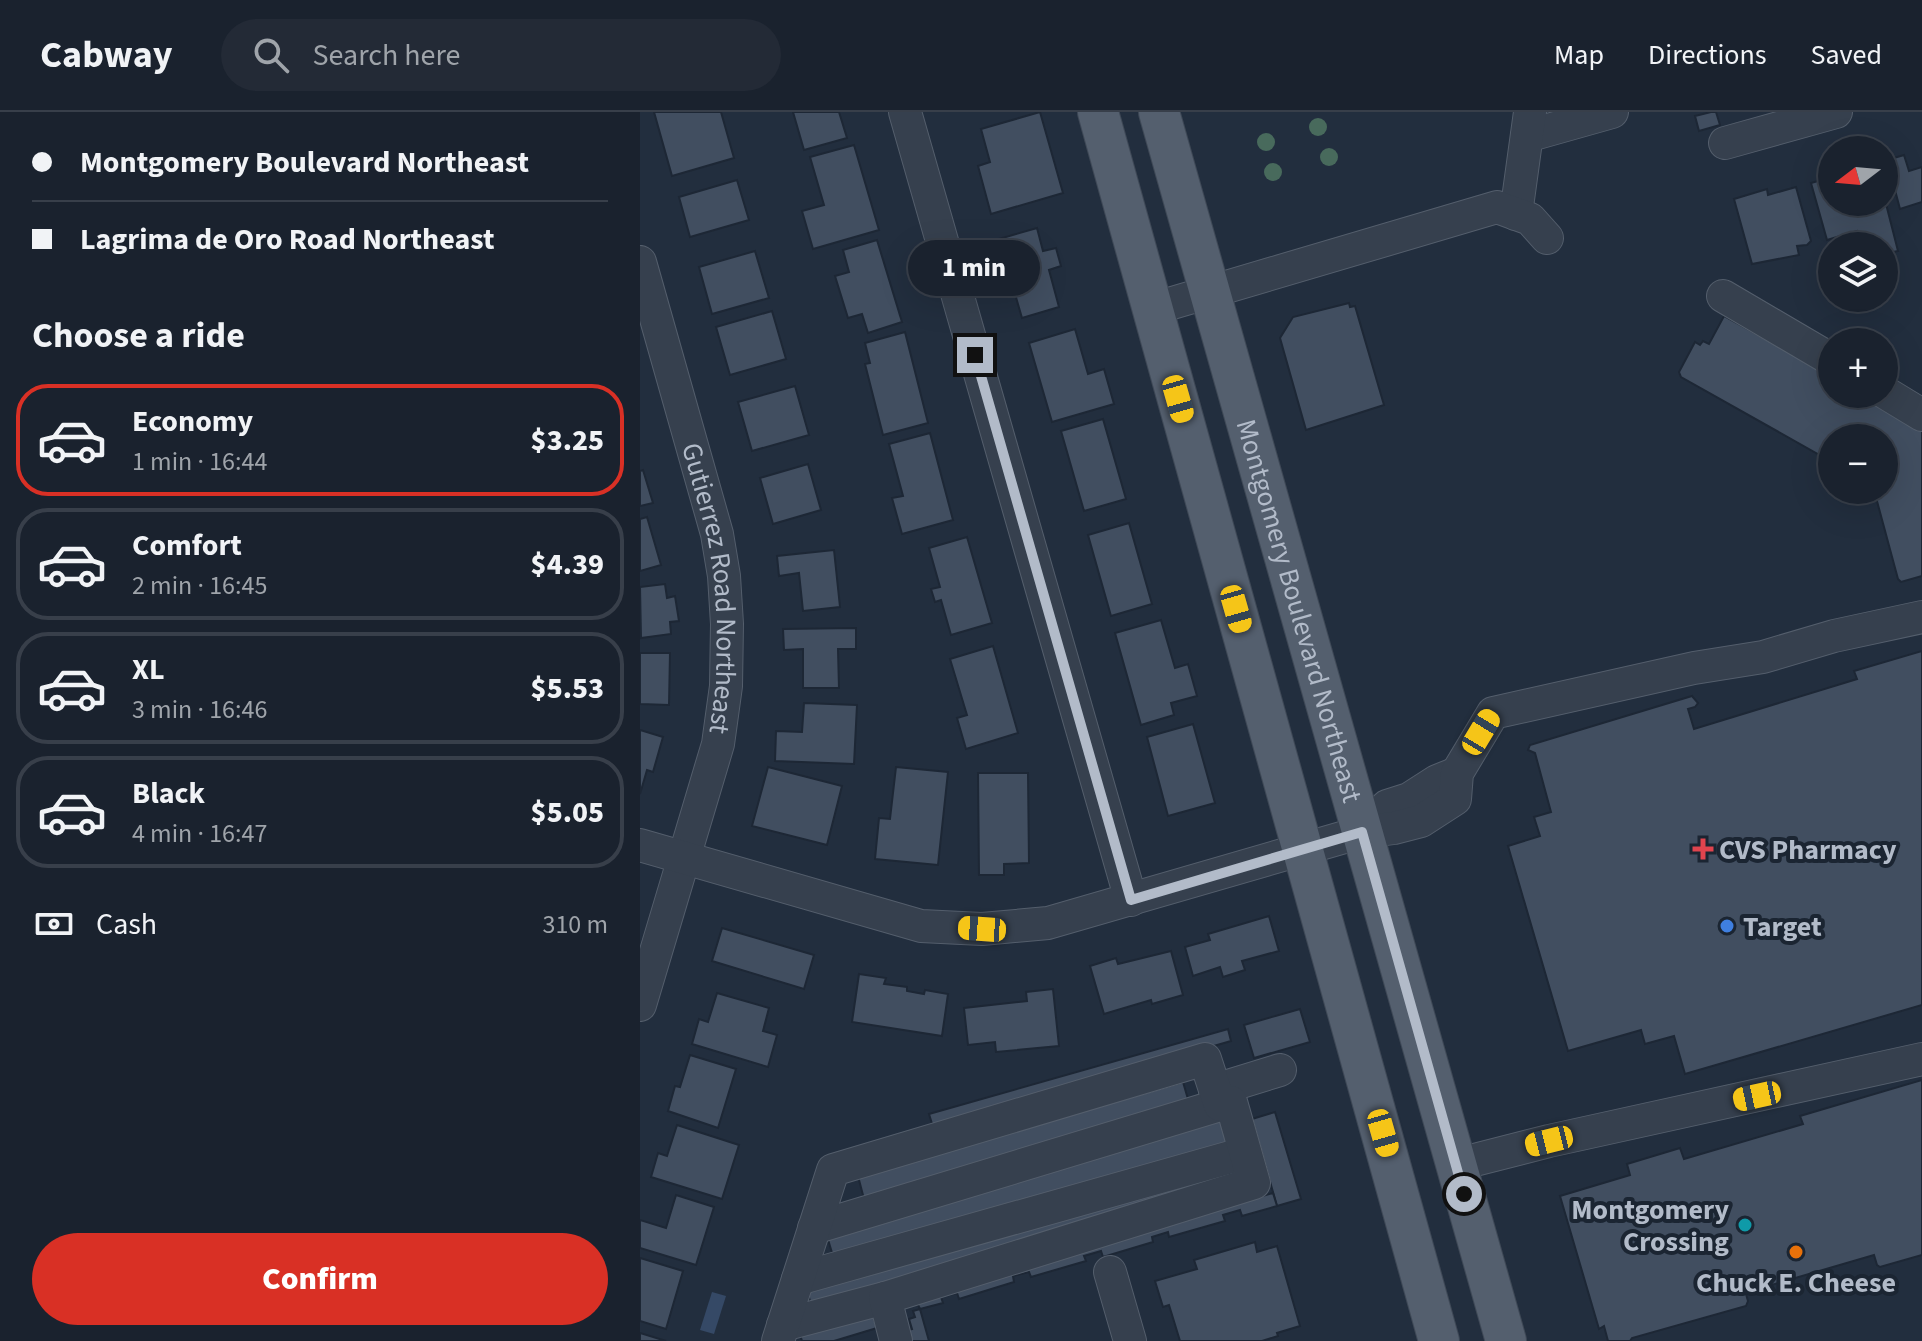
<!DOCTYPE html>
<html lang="en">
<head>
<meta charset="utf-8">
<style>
  body { margin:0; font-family:"Source Sans 3",sans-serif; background:#232a36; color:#f1f3f6; height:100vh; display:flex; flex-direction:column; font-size:30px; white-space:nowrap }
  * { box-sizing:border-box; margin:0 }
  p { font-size:26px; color:#9fa4aa }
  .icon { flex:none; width:44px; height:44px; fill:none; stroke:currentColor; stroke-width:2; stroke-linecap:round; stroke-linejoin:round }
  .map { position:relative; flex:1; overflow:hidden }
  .drawer { display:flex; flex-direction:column; background:#1a222e; width:640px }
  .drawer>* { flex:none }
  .top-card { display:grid; align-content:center; height:176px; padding:0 32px; background:#1a222e }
  .needle { width:52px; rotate:254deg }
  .controls { position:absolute; left:1178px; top:24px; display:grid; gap:16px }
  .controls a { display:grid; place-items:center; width:80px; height:80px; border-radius:50%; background:#1a222e; box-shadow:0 8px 32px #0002,0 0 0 2px #383f4a; font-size:40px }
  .end { position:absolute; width:36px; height:36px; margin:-18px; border:10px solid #b2bbc9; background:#111; box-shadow:0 0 0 4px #111 }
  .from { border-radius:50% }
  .bubble { position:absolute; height:56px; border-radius:28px; background:#1a222e; box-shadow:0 8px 32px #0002,0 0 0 2px #383f4a; font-size:26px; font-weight:800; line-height:56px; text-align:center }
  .car { position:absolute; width:24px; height:48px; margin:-24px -12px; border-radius:10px; box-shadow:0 0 6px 2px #0007; background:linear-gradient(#f5c518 24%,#345 0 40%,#f5c518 0 76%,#345 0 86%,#f5c518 0) }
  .top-card b { display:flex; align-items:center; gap:28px; height:76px; font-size:30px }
  .top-card b+b { border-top:2px solid #383f4a }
  .top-card i { width:20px; height:20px; background:#f1f3f6 }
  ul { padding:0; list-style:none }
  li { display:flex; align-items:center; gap:24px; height:112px; margin:0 16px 12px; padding:0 16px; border:4px solid #383f4a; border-radius:32px }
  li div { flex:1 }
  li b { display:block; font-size:30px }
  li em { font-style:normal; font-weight:800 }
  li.on { border-color:#d93025 }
  li>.icon { width:72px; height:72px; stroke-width:1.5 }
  h2 { padding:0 32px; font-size:36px; line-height:96px }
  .pay { display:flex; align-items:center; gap:20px; height:88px; padding:0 32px; font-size:30px }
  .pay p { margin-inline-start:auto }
  .cta { display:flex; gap:16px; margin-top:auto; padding:16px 32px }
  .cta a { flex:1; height:92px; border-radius:48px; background:#d93025; color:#fff; font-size:32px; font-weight:800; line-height:92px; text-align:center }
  header { display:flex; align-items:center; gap:48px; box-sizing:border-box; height:112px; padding:0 40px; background:#1a222e; border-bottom:2px solid #383f4a }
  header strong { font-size:38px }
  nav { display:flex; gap:44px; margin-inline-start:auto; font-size:28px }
  .search { width:560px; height:72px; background:#232a36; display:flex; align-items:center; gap:20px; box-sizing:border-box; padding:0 28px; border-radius:44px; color:#9fa4aa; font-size:30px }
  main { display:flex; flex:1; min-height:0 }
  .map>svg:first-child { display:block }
  .water { fill:#354966 }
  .building { fill:#414e60; stroke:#1d2735; stroke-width:2 }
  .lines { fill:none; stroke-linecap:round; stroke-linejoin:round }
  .minor-casing { stroke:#545e6c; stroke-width:34 }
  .major-casing { stroke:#3f4957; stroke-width:42 }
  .minor { stroke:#36404e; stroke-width:32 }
  .major { stroke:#545f6e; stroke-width:40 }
  .tree { fill:#486a5c }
  .route { stroke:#b2bbc9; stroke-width:10 }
  .health-dot { fill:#e0444e; stroke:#1b2532; stroke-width:3 }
  .shop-dot { fill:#3f7fe0; stroke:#1b2532; stroke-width:3 }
  .culture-dot { fill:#0f9aa8; stroke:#1b2532; stroke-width:3 }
  .food-dot { fill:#e8710a; stroke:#1b2532; stroke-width:3 }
  .labels { text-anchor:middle; stroke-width:8; stroke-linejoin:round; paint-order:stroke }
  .street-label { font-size:28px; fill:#b2bbc9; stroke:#1b2532 }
  .poi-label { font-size:28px; font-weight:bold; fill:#b2bbc9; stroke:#1b2532; text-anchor:start }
</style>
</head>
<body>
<header>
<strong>Cabway</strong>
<div class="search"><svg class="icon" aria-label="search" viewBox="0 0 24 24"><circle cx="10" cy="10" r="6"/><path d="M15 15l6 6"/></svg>Search here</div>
<nav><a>Map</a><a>Directions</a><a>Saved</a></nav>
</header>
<main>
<section class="drawer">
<div class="top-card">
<b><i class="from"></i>Montgomery Boulevard Northeast</b>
<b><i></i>Lagrima de Oro Road Northeast</b>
</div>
<h2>Choose a ride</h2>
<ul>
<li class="on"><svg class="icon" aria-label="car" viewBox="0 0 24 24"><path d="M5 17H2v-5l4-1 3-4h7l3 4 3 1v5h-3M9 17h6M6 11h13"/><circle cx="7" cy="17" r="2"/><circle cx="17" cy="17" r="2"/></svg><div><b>Economy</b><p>1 min · 16:44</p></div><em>$3.25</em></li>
<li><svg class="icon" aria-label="car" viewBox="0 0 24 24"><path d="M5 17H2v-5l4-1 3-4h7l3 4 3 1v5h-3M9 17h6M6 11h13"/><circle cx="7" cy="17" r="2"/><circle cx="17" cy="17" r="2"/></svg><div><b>Comfort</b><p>2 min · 16:45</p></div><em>$4.39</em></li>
<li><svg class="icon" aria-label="car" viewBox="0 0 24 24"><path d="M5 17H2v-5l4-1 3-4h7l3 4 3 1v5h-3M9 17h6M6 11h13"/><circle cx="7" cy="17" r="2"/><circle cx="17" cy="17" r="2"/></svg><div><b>XL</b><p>3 min · 16:46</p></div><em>$5.53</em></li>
<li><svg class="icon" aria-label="car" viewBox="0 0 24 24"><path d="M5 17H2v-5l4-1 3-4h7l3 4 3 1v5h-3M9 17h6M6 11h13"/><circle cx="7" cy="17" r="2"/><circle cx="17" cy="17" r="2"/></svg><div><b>Black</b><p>4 min · 16:47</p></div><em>$5.05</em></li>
</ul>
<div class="pay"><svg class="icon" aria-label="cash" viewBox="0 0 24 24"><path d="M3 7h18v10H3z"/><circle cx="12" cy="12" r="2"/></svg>Cash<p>310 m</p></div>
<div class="cta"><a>Confirm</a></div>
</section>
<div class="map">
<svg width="1282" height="1229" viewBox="0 0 1282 1229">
  <rect width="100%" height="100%" fill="#222e3e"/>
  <polygon class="water" points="72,1180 86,1184 74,1222 60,1218"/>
  <g class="building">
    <polygon points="14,0 81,0 94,46 32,64"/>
    <polygon points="153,0 199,0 207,26 164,38"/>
    <polygon points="400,0 423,81 351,102 338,54 350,50 341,17"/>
    <polygon points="1071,0 1076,0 1080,13 1059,19 1055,4"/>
    <polygon points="214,33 239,118 173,137 162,99 184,93 170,45"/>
    <polygon points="1264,43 1269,59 1282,55 1282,90 1260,97 1247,48"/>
    <polygon points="1192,65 1192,90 1204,90 1204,92 1244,90 1244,84 1258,139 1244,142 1244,134 1240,134 1239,131 1221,134 1217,119 1187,128 1171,71"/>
    <polygon points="97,68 109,108 50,125 39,85"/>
    <polygon points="1156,75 1171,129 1167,133 1157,134 1159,143 1112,152 1094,87 1127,77 1128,83"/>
    <polygon points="397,116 403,139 416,136 421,154 409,158 419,195 382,206 359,127"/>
    <polygon points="237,128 262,210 228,221 222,202 208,206 195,164 209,160 203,138"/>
    <polygon points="115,139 129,186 72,202 59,155"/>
    <polygon points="709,191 710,195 715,194 744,293 666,318 640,226 653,205"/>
    <polygon points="132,199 146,247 90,263 76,215"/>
    <polygon points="1084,204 1192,264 1192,282 1226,282 1282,313 1282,464 1261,470 1258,467 1234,378 1244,378 1244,326 1192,326 1192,350 1041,265 1039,260 1055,230 1060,233 1063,229 1069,232"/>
    <polygon points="435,217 448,262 464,257 474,292 412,310 389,231"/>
    <polygon points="265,220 288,311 243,323 225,252 230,251 225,231"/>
    <polygon points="155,274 169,323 112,339 98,290"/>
    <polygon points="463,307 486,387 444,399 421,319"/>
    <polygon points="290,321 313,408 262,422 252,386 263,384 249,332"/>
    <polygon points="168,352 181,398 133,412 120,366"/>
    <polygon points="3,358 13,391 0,394 0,359"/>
    <polygon points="7,405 21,453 0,459 0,407"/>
    <polygon points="489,411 512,492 471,504 448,423"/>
    <polygon points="327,425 352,511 311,523 301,488 295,490 291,477 300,475 289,436"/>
    <polygon points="194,438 200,495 163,499 159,461 139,464 137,444"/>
    <polygon points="25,472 27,486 35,484 39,509 30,510 31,522 1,526 0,475"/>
    <polygon points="521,508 535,556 548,552 557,584 531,591 534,603 501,613 475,521"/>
    <polygon points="216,516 216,537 198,537 199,576 163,576 163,537 144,538 143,517"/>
    <polygon points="353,534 378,621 326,637 317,606 327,603 310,547"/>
    <polygon points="1282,539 1282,893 1045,962 1034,924 1005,932 1001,918 928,939 868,734 900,724 894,705 911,700 895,641 888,638 890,633 1052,584 1058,591 1055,595 1048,597 1054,617 1217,567 1214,559"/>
    <polygon points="0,541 30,541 29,593 0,592"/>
    <polygon points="164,591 217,593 214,652 135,649 136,619 162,620"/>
    <polygon points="553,612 575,691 528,704 507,625"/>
    <polygon points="0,618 23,625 13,660 7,658 0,682"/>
    <polygon points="128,655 202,674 187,733 112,714"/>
    <polygon points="256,655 308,660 298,753 235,747 239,706 250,707"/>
    <polygon points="338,661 388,661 389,751 364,752 364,763 339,763"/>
    <polygon points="629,804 639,839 602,849 605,858 583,865 580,855 553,864 545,835 570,828 568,822"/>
    <polygon points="82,816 174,843 164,877 72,849"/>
    <polygon points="531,839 543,883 512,892 511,888 464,902 450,854 476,846 478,852"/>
    <polygon points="219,862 246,866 244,872 267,875 267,879 284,882 285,878 308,882 302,924 212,910"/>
    <polygon points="413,877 419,934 356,940 355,930 328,933 324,896 387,889 386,880"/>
    <polygon points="77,881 129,896 123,919 137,923 128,955 52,932 59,907 68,910"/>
    <polygon points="660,897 670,930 614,946 604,913"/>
    <polygon points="588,917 591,929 293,1015 289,1002"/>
    <polygon points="50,943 96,957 78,1016 28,999 35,974 40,975"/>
    <polygon points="1282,968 1282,1143 1240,1155 1237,1153 1234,1143 1114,1178 1113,1172 1104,1175 1108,1189 1106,1194 992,1226 990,1229 968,1229 964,1214 959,1217 920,1084 990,1063 987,1052 1040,1036 1044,1047 1163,1012 1160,1004"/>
    <polygon points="543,970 550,994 224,1087 218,1064"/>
    <polygon points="635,1000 661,1087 637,1094 612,1007"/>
    <polygon points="584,1007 591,1030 193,1144 186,1121"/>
    <polygon points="37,1013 99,1033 82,1087 11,1065 18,1041 27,1044"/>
    <polygon points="571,1057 576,1076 171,1193 166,1174"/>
    <polygon points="633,1081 637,1094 602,1104 600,1098 583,1103 585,1109 529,1125 528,1120 512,1125 513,1130 463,1145 461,1139 444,1144 446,1149 391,1165 389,1160 373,1164 374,1170 319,1187 317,1181 301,1185 303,1191 280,1197 277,1191 287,1182"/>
    <polygon points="36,1083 74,1095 56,1153 0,1136 0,1108 26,1116"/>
    <polygon points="615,1130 617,1140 637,1134 660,1214 637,1221 638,1224 622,1229 540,1229 529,1193 523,1195 515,1169 557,1157 554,1148"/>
    <polygon points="0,1146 43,1159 26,1217 0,1209"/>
    <polygon points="280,1197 289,1229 264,1229 261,1220 272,1217 269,1207 275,1205 273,1199"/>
    <polygon points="231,1198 237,1216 194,1229 162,1229 159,1219"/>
    <polygon points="0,1221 26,1229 0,1229"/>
  </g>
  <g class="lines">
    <g class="minor-casing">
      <g id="minor">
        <polyline points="265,0 491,788"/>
        <polyline points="887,24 972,0"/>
        <polyline points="1085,31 1196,0"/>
        <polyline points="876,102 890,0"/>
        <path id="s1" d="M0,150L77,422L84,464L87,512L86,574L78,632L0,893"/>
        <polyline points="1083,184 1192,248"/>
        <polyline points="512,197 857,95 890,107 907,126"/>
        <polyline points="1244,280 1282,303"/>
        <polyline points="722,720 747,694 769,687 797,669 817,661"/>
        <polyline points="0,733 281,814 342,817 408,811 722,720 754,716 781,709 815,687 817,661 853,601 1054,556 1123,545 1194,524 1282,505"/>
        <polyline points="575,978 640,958"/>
        <polyline points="815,1053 909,1029 1282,947"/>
        <polyline points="174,1116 580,993"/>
        <polyline points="470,1160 490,1229"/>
        <polyline points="158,1167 605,1041"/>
        <polyline points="143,1213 245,1186"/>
        <polyline points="138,1229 193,1058 565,947 580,993 591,990 614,1071 245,1186 256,1229"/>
      </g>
    </g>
    <g class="major-casing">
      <g id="major">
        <polyline points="458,0 799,1229"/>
        <path id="s2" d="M519,0L866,1229"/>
      </g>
    </g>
    <use href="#minor" class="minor"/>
    <use href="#major" class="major"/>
  </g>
  <g class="tree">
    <circle cx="678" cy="15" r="9"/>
    <circle cx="626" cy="30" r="9"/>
    <circle cx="689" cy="45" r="9"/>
    <circle cx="633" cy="60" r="9"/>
  </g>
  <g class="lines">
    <polyline class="route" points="335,243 491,788 722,720 824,1082"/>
  </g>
  <path class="health-dot" d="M1059 725h8v8h8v8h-8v8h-8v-8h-8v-8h8z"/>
  <circle class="shop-dot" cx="1087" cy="814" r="8"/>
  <circle class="culture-dot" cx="1105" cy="1113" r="8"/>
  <circle class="food-dot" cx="1156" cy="1140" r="8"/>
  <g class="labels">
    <g class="street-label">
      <text dy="10" stroke="none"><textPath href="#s1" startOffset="336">Gutierrez Road Northeast</textPath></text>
      <text dy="10" stroke="none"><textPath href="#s2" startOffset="518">Montgomery Boulevard Northeast</textPath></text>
    </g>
    <g class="poi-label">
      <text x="1079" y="747">CVS Pharmacy</text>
      <text x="1103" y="824">Target</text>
      <text x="1089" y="1107" text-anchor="end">Montgomery<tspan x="1089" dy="32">Crossing</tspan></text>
      <text x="1156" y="1180" text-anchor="middle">Chuck E. Cheese</text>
    </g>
  </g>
</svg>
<div class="controls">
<a><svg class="needle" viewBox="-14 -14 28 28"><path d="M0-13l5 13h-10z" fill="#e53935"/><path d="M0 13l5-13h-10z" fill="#9fa4aa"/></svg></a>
<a><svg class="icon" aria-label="layers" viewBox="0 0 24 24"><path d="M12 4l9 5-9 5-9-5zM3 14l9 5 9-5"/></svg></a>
<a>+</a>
<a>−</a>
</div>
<i class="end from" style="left:824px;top:1082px"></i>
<i class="end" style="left:335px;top:243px"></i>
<div class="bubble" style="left:268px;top:128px;width:132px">1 min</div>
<i class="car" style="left:538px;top:287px;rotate:164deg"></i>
<i class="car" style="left:596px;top:497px;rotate:164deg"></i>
<i class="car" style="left:841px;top:620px;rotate:31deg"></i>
<i class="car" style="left:342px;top:817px;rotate:274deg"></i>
<i class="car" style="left:1117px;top:984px;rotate:258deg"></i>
<i class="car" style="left:743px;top:1021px;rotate:164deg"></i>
<i class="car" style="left:909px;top:1029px;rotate:256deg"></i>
</div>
</main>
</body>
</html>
